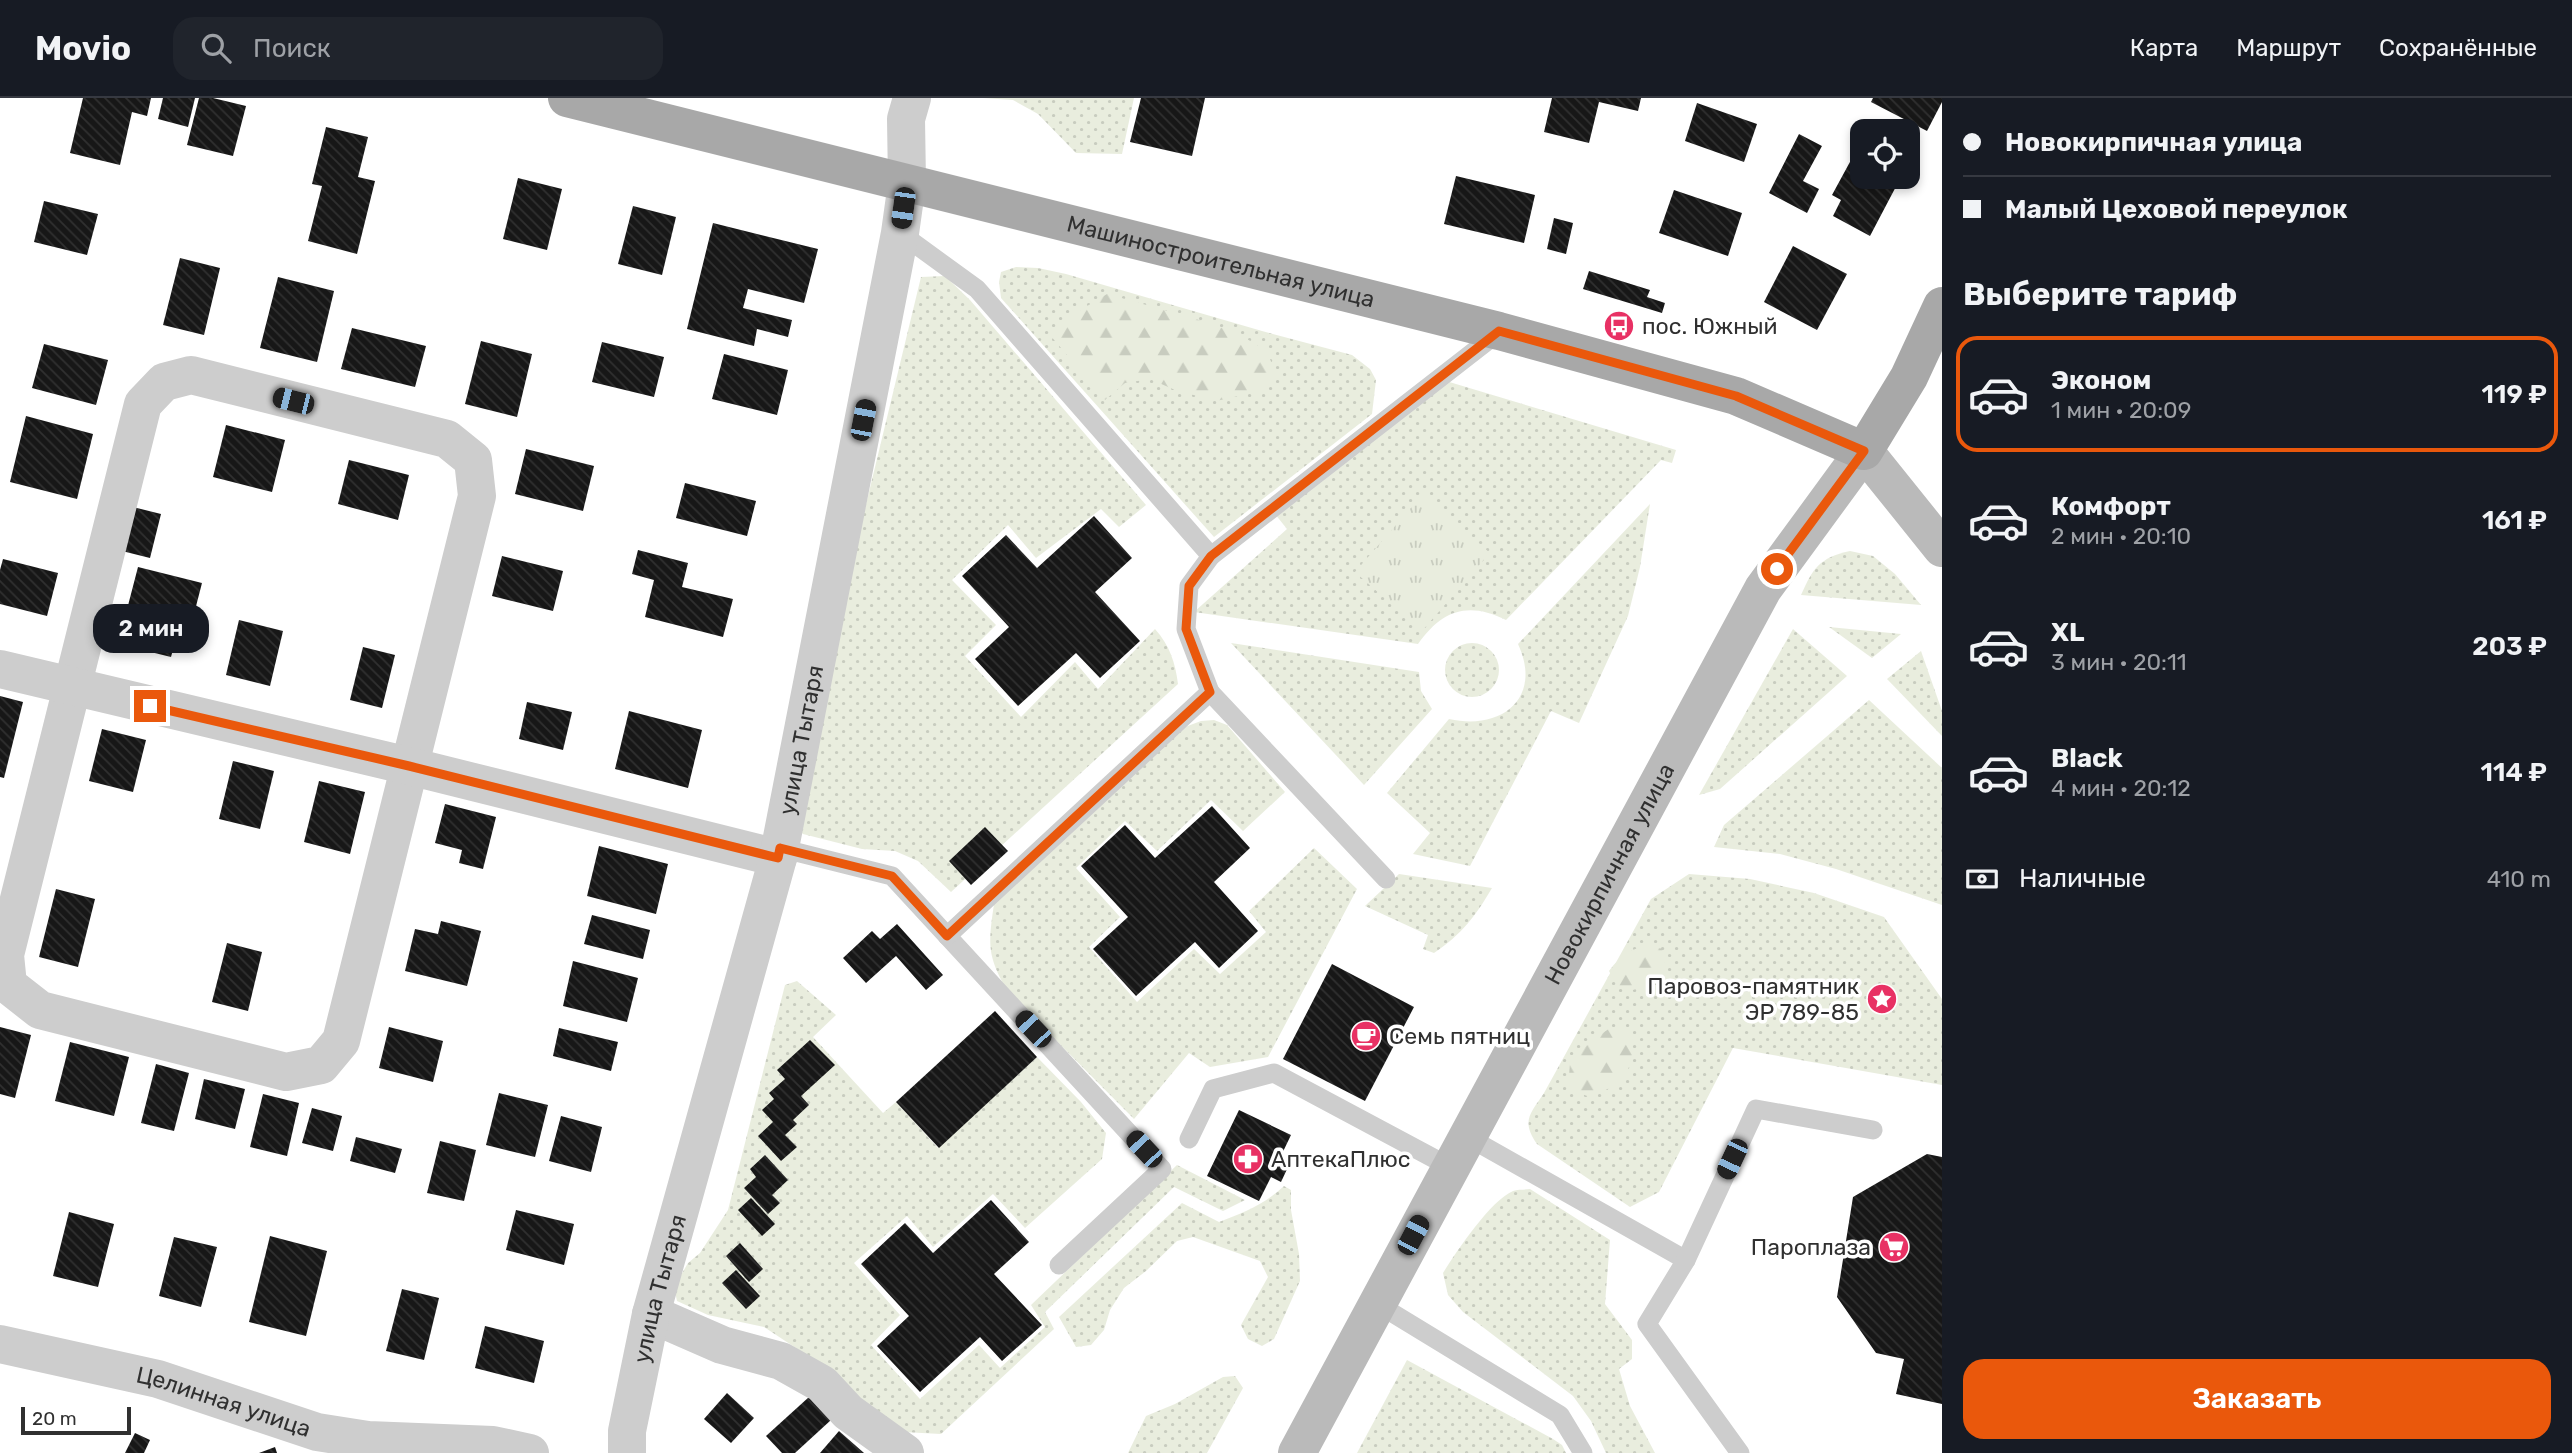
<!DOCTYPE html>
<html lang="ru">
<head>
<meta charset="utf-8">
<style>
  body { margin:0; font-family:Rubik,sans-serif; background:#20242c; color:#f1f3f6; height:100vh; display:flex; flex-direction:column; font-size:26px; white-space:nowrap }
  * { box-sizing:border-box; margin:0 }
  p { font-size:23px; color:#9ea1a6 }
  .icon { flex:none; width:38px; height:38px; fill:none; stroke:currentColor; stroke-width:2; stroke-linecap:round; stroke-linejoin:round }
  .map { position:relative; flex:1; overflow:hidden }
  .sheet { display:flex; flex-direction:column; background:#171b24; width:630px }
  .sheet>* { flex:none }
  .hud { display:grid; align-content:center; height:154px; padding:0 21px; background:#171b24 }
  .controls { position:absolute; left:1850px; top:21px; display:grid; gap:14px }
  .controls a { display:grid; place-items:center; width:70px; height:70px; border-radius:14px; background:#171b24; box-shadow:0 4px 10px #0003; font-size:35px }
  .scale { position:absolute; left:21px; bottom:18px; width:110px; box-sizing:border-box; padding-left:7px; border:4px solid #303030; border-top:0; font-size:19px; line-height:24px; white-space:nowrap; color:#303030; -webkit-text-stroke:5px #fff; paint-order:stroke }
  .end { position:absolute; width:32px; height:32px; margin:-16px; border:9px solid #ea580c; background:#fff; box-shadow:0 0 0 4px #fff }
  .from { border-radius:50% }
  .bubble { position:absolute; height:49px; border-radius:21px; background:#171b24; box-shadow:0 4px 10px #0003; font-size:23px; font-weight:600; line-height:49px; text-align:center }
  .car { position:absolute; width:21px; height:42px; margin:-21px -10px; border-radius:9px; box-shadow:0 0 5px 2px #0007; background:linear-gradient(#222 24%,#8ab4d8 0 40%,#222 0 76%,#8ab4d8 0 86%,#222 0) }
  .hud b { display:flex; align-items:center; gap:24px; height:66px; font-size:26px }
  .hud b+b { border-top:2px solid #363941 }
  .hud i { width:18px; height:18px; background:#f1f3f6 }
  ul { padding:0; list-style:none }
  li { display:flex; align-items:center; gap:21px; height:116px; margin:0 14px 10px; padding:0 7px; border:4px solid transparent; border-radius:21px }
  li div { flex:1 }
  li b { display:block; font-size:26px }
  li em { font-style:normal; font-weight:600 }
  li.on { border-color:#ea580c }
  li>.icon { width:63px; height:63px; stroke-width:1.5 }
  h2 { padding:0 21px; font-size:32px; line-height:84px }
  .pay { display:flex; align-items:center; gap:18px; height:77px; padding:0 21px; font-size:26px }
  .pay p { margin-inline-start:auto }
  .cta { display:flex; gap:14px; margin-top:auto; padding:14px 21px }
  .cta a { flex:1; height:80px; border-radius:21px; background:#ea580c; color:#fff; font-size:28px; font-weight:600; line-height:80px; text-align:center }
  header { display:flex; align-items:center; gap:42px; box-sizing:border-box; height:98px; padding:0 35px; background:#171b24; border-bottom:2px solid #363941 }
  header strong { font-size:33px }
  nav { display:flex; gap:38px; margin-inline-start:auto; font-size:24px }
  .search { width:490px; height:63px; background:#20242c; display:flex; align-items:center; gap:18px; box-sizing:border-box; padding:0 24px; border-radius:21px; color:#9ea1a6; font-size:26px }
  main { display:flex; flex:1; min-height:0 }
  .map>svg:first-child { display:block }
  .grass { fill:url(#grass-dots) }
  .forest { fill:url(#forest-firs) }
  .park { fill:url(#park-tufts) }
  .building { fill:url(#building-back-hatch) }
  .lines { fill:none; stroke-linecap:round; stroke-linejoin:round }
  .service { stroke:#cdcdcd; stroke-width:19 }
  .minor { stroke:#cdcdcd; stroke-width:38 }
  .secondary { stroke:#bababa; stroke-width:38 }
  .primary { stroke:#a8a8a8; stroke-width:38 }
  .route { stroke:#ea580c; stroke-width:9 }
  .labels { text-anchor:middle; stroke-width:7; stroke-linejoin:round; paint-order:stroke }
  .street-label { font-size:23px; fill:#303030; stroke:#fff }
  .poi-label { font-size:23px; fill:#303030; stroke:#fff; text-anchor:start }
</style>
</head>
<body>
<header>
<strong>Movio</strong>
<div class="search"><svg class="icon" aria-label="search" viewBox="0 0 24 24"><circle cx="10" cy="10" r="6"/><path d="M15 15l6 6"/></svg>Поиск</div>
<nav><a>Карта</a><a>Маршрут</a><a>Сохранённые</a></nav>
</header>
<main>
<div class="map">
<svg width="1942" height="1355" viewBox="0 0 1942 1355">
  <defs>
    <pattern id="grass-dots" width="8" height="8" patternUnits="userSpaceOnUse" patternTransform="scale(1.75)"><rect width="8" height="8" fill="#e9edde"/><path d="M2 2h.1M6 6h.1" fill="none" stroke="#c8ccbf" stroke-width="1.8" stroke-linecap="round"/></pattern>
    <pattern id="forest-firs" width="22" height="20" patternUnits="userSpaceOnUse" patternTransform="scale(1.75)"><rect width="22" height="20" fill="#e9edde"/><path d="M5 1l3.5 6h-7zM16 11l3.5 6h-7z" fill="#c8ccbf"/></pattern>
    <pattern id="park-tufts" width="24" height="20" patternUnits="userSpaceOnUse" patternTransform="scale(1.75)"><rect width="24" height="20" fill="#e9edde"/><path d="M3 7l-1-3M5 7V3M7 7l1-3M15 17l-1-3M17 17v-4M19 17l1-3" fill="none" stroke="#c8ccbf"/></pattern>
    <pattern id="building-back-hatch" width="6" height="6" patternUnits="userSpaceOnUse" patternTransform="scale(1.75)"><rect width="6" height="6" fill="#171717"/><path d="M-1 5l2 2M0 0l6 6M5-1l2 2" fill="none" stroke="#303030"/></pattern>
  </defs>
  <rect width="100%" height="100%" fill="#fff"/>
  <g class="grass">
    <polygon points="983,0 1134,0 1122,56 1076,55 1038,16 1013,2"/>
    <polygon points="1016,169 1038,170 1066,176 1262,233 1352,257 1370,271 1376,282 1372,316 1214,439 1001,200 999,184 1001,174"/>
    <path d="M945,178L970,202L1146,407L1119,429L1101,411L1036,460L1008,427L952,482L996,527L965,558L1021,619L1075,564L1098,591L1155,531C1170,548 1175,564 1178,586L951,794L918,763L895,753L862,751L803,736L795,728L839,518L921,179Z"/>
    <path d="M1446,283L1676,352L1672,365L1661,362L1506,522C1468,503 1442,512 1418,546L1194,514L1287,431L1275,416Z"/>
    <path d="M1650,406L1640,469L1628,518L1579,625L1551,613L1470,768L1413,756L1430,735L1387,695L1449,621C1502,633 1543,600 1518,546Z"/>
    <path d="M1850,453L1873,458L1895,476L1921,507L1801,497C1813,470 1819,460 1850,453Z"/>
    <polygon points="1829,529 1901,536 1872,560"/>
    <polygon points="1793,531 1847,578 1720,691 1699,697"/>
    <circle cx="1472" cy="572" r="27"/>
    <polygon points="1231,545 1419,574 1421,593 1432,611 1364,687"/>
    <polygon points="1921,553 1942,613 1942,638 1887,581"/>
    <polygon points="1869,602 1942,670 1942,807 1836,771 1780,756 1714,749 1724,727"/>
    <path d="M1214,622L1227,627L1285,694L1243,733L1211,702L1157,753L1125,723L1076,770L1120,819L1089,849L1137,904L1194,851L1220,876L1266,834L1249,813L1314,750L1357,791L1268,959L1210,969L1189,955L1134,1021L1008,894C987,858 988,847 994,806L1185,629L1201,623Z"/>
    <path d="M1399,776L1492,790C1475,819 1462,836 1434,855L1423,851L1428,837L1365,808Z"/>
    <path d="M1689,776L1750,781L1814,795L1884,819L1942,901V987L1733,950L1659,1094L1630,1109L1537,1046C1521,1023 1530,1016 1544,995L1651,801Z"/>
    <polygon points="797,883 836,917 813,939 883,1015 896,1004 938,1050 1037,959 1081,1004 1106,1035 1102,1061 1025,1130 993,1096 933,1149 907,1118 854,1165 900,1217 871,1247 920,1301 979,1247 1000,1270 1045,1229 1031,1207 1177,1067 1245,1102 1223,1113 1174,1089 1045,1214 1054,1231 941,1336 903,1334 802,1254 764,1229 708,1217 677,1203 674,1189 688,1165 700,1155 728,1112 785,887"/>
    <path d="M1284,1088L1291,1092V1112L1299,1156L1300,1183L1274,1241L1262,1248L1248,1241L1241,1227L1268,1179L1260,1163L1193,1139L1177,1143L1146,1173L1124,1190L1110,1212L1104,1232L1091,1247L1076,1249L1059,1219L1182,1105L1219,1124C1243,1115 1265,1106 1284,1088Z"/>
    <path d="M1530,1091L1610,1142L1605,1206L1632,1242V1261L1619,1271L1630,1308L1655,1355H1606L1591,1323L1573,1298L1463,1214L1448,1197L1443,1175C1456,1154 1491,1102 1513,1093C1518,1091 1525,1092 1530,1091Z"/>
    <polygon points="1407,1262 1553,1341 1562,1347 1566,1355 1357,1355"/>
    <polygon points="1235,1278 1243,1290 1207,1355 1128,1355 1146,1318 1175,1306 1223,1279"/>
  </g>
  <g class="forest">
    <polygon points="1107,196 1193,220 1237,235 1267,253 1275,274 1265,292 1216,303 1175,292 1150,281 1125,285 1105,302 1050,237 1069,219"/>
    <path d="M1652,847L1662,851L1665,863L1663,876C1640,890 1624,905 1609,873C1621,857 1632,849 1652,847Z"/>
    <path d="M1610,930L1632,935C1635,973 1625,985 1590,999L1568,991L1570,965L1589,945Z"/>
  </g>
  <polygon class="park" points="1423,396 1490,455 1422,533 1355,474"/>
  <g class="building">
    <polygon points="83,0 151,0 147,18 132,14 120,67 70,55"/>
    <polygon points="163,0 195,0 188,29 158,21"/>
    <polygon points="199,0 213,0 246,8 233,58 187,47"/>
    <polygon points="1141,0 1205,0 1192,58 1130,44"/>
    <polygon points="1552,0 1641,0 1638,13 1599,4 1589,45 1544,34"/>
    <polygon points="1873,0 1942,0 1942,4 1927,33 1871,4"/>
    <polygon points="1697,5 1757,26 1744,64 1685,43"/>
    <polygon points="326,29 368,39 358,79 375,83 357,156 308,143 322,88 312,86"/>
    <polygon points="1799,36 1822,48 1803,83 1819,91 1807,115 1769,95"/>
    <polygon points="1851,62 1860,67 1862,62 1862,79 1901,79 1870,138 1833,118 1841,102 1832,97"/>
    <polygon points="1456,78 1535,97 1524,145 1444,126"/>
    <polygon points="518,80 562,91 547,152 503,141"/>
    <polygon points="1674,92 1742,115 1728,158 1659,135"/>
    <polygon points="44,103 98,116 87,157 34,144"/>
    <polygon points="633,108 676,119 662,177 618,166"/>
    <polygon points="1554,120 1573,125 1566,156 1547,151"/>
    <polygon points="713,125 818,151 804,205 748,191 743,210 792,222 788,239 757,231 754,248 687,231"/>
    <polygon points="1793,148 1847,176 1817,232 1764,204"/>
    <polygon points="180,160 220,170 204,237 163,227"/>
    <polygon points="1589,173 1650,192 1647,199 1665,205 1662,215 1583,191"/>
    <polygon points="278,179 334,193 317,264 260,250"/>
    <polygon points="352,230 426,248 415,289 341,271"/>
    <polygon points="481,243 532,256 517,319 465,306"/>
    <polygon points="602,244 664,259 654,299 592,284"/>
    <polygon points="44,246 108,262 96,307 32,290"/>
    <polygon points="724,256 788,272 777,317 712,301"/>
    <polygon points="26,318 93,336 77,401 10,384"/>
    <polygon points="226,327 285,342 272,394 213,379"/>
    <polygon points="526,351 594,368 583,413 515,396"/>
    <polygon points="349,362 409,377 398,422 338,406"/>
    <polygon points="685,385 756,403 747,438 676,420"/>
    <polygon points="133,409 161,416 150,460 122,453"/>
    <polygon points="1094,418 1132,460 1095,494 1140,543 1100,580 1076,555 1018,608 975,561 1009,529 962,478 1006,437 1037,470"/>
    <polygon points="638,452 688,465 682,489 733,501 723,539 645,519 654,482 632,476"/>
    <polygon points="502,458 563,473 553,513 492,498"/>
    <polygon points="3,461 58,475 47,518 0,506 0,472"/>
    <polygon points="138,469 202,485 194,516 183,513 171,559 118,546"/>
    <polygon points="239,522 283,533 270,588 226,577"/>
    <polygon points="363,549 395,557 382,610 350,602"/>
    <polygon points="0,598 23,604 4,680 0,679"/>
    <polygon points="527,604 572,614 563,652 519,641"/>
    <polygon points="629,613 702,632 688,690 615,671"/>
    <polygon points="102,631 146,642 133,694 89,683"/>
    <polygon points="233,663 274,673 260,731 219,721"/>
    <polygon points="319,683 365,694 350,756 304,744"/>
    <polygon points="445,706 496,719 483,771 459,765 462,752 435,745"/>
    <polygon points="1212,708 1250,750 1214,784 1258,833 1219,870 1195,844 1136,898 1093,851 1128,819 1081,768 1125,727 1155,760"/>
    <polygon points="985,729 1008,753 971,787 949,763"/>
    <polygon points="599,748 668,766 656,816 587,798"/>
    <polygon points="56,791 95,801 78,869 39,859"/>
    <polygon points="592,817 650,832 643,861 584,846"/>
    <polygon points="441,823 481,833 467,888 405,873 415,831 438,836"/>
    <polygon points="897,826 943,877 926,892 896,858 866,885 843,860 872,833 880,841"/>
    <polygon points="227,845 262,854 248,913 212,904"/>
    <polygon points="573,863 638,880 627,924 563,908"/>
    <polygon points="1332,866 1414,909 1365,1003 1283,961"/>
    <polygon points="995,913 1037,959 939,1050 896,1004"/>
    <polygon points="0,929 31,937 15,1000 0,996"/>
    <polygon points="389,929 443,943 433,984 379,970"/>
    <polygon points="559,930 618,944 611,973 553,958"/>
    <polygon points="810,942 835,967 801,998 809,1007 793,1022 797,1026 785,1037 797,1049 781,1063 758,1038 773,1024 762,1012 774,1001 769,995 785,981 777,972"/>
    <polygon points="70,944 129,959 114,1018 55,1003"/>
    <polygon points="156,966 189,975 174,1033 141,1025"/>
    <polygon points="204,981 245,991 235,1031 195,1021"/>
    <polygon points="499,995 548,1007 535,1059 486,1047"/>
    <polygon points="263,996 299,1005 287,1058 250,1049"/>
    <polygon points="312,1010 342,1018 333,1053 302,1045"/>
    <polygon points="1239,1012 1291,1037 1279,1062 1289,1067 1281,1084 1271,1079 1259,1103 1207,1078"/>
    <polygon points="561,1018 602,1029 591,1074 549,1063"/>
    <polygon points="356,1039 402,1051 395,1075 350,1063"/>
    <polygon points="440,1043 476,1052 464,1103 427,1095"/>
    <polygon points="1927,1056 1942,1059 1942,1306 1896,1296 1904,1261 1876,1255 1837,1199 1853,1099"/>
    <polygon points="765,1057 788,1082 772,1097 780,1105 768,1116 744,1090 756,1079 750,1071"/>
    <polygon points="751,1100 775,1126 762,1138 738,1112"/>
    <polygon points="991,1102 1029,1144 994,1176 1042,1227 1002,1263 980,1239 920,1294 877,1248 909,1218 861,1166 905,1125 933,1155"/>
    <polygon points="516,1112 574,1126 564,1167 506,1152"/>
    <polygon points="69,1114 114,1126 98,1189 53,1178"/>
    <polygon points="270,1138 327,1153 306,1238 249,1224"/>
    <polygon points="174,1139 217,1149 201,1209 159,1198"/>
    <polygon points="740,1145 763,1171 749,1184 726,1158"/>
    <polygon points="736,1172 760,1198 746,1211 722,1185"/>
    <polygon points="402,1191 439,1200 424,1262 386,1253"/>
    <polygon points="485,1228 544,1243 534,1285 475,1270"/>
    <polygon points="727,1295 754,1320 731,1345 704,1321"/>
    <polygon points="809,1299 831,1322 795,1355 782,1355 766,1338"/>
    <polygon points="839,1333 864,1355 820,1355"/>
    <polygon points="135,1335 150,1342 144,1355 125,1355"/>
    <polygon points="275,1349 277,1355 259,1355"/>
  </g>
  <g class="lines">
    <g class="service">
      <polyline points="900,135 977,191 1211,458 1499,234"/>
      <polyline points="1210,594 1186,531 1189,488 1211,458"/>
      <polyline points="780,750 892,778 1162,1071 1059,1167"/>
      <polyline points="947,838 1210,594 1386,781"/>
      <polyline points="1466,1038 1686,1162"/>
      <polyline points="1189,1041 1213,991 1274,975 1450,1069"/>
      <polyline points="1376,1205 1560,1317 1583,1355"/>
      <polyline points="1740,1355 1647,1226 1686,1162 1756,1011 1873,1032"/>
    </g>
    <g class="minor">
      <polygon points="191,277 447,341 473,362 477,398 341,943 321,967 286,974 40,912 8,887 5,857 143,306 164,284"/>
      <polyline points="0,571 409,668 778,760"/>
      <polyline points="651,1216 722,1247 781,1263 822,1286 848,1314 905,1355"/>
      <path id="s1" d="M0,1246L158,1281L317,1334L368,1342L493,1347L530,1355"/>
      <path id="s2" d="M627,1355V1333L651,1216L778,760L900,135L907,85L906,21L912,0"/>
    </g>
    <path class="secondary" id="s3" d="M1297,1355L1763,491L1864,353L1942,450"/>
    <path class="primary" id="s4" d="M567,0L1499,233L1736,298L1864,353L1909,279L1942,208"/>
  </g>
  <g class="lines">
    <polyline class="route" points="150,608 409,668 778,760 780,750 892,778 947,838 1210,594 1186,531 1189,488 1211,458 1499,233 1736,298 1864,353 1777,471"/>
  </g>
  <defs>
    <g id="bus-disc" transform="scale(1.575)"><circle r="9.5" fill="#e83164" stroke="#fff"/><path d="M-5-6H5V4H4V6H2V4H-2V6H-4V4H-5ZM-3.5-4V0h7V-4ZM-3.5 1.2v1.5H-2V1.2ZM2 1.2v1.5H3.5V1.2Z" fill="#fff"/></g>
    <g id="sight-disc" transform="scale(1.575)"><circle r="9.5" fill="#e83164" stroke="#fff"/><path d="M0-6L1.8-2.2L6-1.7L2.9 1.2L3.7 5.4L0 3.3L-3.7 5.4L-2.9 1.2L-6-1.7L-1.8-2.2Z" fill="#fff"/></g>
    <g id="cafe-disc" transform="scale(1.575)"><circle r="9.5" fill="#e83164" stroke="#fff"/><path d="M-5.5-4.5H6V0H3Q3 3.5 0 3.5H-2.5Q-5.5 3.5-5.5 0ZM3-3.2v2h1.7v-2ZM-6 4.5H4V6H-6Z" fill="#fff"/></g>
    <g id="pharmacy-disc" transform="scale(1.575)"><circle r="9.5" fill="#e83164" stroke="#fff"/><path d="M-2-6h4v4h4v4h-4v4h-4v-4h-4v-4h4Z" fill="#fff"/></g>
    <g id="supermarket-disc" transform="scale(1.575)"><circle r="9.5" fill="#e83164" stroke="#fff"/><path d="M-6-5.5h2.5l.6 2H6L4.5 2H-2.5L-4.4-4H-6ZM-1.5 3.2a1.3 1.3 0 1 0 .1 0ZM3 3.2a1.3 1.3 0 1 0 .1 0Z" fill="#fff"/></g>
  </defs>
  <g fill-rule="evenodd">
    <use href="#bus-disc" x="1619" y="228"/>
    <use href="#sight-disc" x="1882" y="901"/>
    <use href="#cafe-disc" x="1366" y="938"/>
    <use href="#pharmacy-disc" x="1248" y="1061"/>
    <use href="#supermarket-disc" x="1894" y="1149"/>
  </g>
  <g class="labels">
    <g class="street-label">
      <text dy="8" stroke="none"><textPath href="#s4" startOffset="674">Машиностроительная улица</textPath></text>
      <text dy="8" stroke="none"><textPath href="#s2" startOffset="735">улица Тытаря</textPath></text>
      <text dy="8" stroke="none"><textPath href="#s3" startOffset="658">Новокирпичная улица</textPath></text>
      <text dy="8" stroke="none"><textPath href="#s2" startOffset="168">улица Тытаря</textPath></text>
      <text dy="8" stroke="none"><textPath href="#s1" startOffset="231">Целинная улица</textPath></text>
    </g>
    <g class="poi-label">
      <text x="1642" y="236">пос. Южный</text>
      <text x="1859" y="896" text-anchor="end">Паровоз-памятник<tspan x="1859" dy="26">ЭР 789-85</tspan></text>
      <text x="1389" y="946">Семь пятниц</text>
      <text x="1271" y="1069">АптекаПлюс</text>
      <text x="1871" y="1157" text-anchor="end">Пароплаза</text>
    </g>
  </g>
</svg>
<div class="controls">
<a><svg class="icon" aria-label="locate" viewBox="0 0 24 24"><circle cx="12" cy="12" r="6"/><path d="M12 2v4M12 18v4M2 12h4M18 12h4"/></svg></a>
</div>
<div class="scale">20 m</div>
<i class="end from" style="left:1777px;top:471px"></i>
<i class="end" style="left:150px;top:608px"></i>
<div class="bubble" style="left:93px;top:506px;width:116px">2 мин</div>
<i class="car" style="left:903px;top:110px;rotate:188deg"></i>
<i class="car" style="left:293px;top:303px;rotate:284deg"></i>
<i class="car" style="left:863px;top:322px;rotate:11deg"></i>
<i class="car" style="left:1033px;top:931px;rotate:317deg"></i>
<i class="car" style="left:1144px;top:1051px;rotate:317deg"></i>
<i class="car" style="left:1732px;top:1061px;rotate:205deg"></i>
<i class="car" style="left:1413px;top:1137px;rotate:28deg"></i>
</div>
<section class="sheet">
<div class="hud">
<b><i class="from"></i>Новокирпичная улица</b>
<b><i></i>Малый Цеховой переулок</b>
</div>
<h2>Выберите тариф</h2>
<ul>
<li class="on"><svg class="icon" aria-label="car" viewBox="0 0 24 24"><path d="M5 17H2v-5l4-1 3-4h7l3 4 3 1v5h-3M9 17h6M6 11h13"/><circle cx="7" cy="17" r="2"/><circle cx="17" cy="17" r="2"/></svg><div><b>Эконом</b><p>1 мин · 20:09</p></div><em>119 ₽</em></li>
<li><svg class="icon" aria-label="car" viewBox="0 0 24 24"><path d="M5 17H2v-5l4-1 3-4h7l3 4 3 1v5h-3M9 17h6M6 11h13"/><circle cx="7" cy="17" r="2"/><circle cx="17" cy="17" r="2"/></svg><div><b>Комфорт</b><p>2 мин · 20:10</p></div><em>161 ₽</em></li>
<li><svg class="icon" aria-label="car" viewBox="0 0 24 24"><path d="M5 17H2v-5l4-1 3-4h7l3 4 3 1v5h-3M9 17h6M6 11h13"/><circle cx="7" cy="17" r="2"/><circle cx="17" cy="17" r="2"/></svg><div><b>XL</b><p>3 мин · 20:11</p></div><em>203 ₽</em></li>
<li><svg class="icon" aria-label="car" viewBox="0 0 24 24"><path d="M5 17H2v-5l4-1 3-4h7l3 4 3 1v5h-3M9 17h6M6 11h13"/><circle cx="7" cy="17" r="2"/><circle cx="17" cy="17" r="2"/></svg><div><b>Black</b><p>4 мин · 20:12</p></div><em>114 ₽</em></li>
</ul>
<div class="pay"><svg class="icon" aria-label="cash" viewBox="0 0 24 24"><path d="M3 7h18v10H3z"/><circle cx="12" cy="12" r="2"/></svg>Наличные<p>410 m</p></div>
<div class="cta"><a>Заказать</a></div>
</section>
</main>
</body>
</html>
